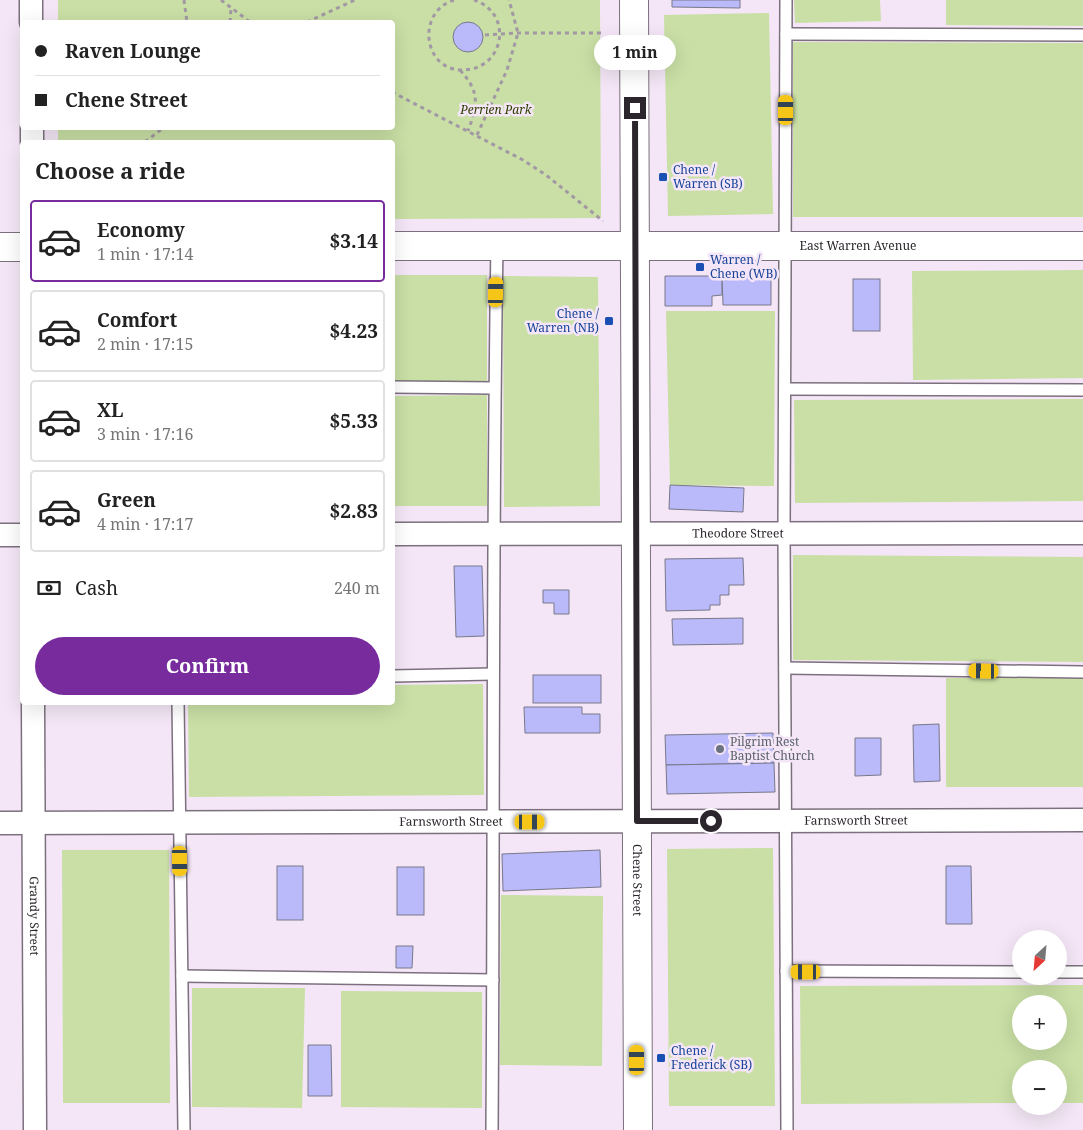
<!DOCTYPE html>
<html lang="en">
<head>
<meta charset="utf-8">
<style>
  body { margin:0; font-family:"Noto Serif",serif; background:#f2f2f2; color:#222; height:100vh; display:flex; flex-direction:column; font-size:19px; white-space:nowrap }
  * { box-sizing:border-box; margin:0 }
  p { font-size:16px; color:#767676 }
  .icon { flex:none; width:28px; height:28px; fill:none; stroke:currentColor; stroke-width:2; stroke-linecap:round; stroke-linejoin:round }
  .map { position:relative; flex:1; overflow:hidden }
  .panel { position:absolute; left:20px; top:140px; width:375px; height:565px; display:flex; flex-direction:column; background:#fff; border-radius:5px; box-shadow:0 5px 20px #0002 }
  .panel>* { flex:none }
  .hud { position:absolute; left:20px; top:20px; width:375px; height:110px; border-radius:5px; box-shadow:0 5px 20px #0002; display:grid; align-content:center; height:110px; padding:0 15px; background:#fff }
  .needle { width:32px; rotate:206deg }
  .fabs { position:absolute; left:1012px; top:930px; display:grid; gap:10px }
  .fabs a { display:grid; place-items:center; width:55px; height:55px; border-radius:50%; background:#fff; box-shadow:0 5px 20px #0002; font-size:25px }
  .end { position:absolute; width:22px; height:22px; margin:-11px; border:6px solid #2b262c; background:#fff; box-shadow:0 0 0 2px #fff }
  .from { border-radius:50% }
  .bubble { position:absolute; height:35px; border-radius:18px; background:#fff; box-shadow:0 5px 20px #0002; font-size:16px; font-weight:700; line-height:35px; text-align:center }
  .car { position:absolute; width:15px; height:30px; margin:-15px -8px; border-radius:6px; box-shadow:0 0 4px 1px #0007; background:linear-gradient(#f5c518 24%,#345 0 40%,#f5c518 0 76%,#345 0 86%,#f5c518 0) }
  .hud b { display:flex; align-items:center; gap:18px; height:48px; font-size:19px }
  .hud b+b { border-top:1px solid #e0e0e0 }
  .hud i { width:12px; height:12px; background:#222 }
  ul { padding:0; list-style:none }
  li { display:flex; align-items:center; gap:15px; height:82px; margin:0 10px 8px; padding:0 5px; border:2px solid #e0e0e0; border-radius:5px }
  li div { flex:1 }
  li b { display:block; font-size:19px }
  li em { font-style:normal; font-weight:700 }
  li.on { border-color:#782b9d }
  li>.icon { width:45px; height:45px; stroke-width:1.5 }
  h2 { padding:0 15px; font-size:22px; line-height:60px }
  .pay { display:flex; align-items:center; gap:12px; height:55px; padding:0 15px; font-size:19px }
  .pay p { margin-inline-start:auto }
  .button { display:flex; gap:10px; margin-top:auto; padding:10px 15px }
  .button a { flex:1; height:58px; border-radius:30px; background:#782b9d; color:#fff; font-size:20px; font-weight:700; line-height:58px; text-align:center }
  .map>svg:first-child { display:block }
  .green { fill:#c9dfa5; fill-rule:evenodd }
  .building { fill:#babafa; stroke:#787889 }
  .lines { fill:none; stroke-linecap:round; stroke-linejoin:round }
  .service-casing { stroke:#7c707e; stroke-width:14 }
  .minor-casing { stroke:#7c707e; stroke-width:25 }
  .tertiary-casing { stroke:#7c707e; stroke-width:30 }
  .secondary-casing { stroke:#7c707e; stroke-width:30 }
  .path { stroke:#a298a4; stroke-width:3; stroke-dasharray:4 4; stroke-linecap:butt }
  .service { stroke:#fff; stroke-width:11 }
  .minor { stroke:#fff; stroke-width:22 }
  .tertiary { stroke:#fff; stroke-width:28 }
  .secondary { stroke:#fff; stroke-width:28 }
  .route { stroke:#2b262c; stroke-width:6 }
  .transit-dot { fill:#1a4fb4; stroke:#f4e6f6; stroke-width:2 }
  .worship-dot { fill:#6b7280; stroke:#f4e6f6; stroke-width:2 }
  .labels { text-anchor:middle; stroke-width:5; stroke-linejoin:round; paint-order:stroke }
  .park-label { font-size:12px; font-style:italic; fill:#2e3e00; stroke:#f4e6f6 }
  .transit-label { font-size:12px; fill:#164399; stroke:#f4e6f6; text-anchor:start }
  .street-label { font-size:12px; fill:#2b262c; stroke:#f4e6f6 }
  .worship-label { font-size:12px; fill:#5b616d; stroke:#f4e6f6; text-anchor:start }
</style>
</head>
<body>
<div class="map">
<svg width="1083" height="1130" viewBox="0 0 1083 1130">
  <rect width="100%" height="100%" fill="#f4e6f6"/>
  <g class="green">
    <polygon points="58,0 600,0 601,218 393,219 392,142 58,142 58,128 392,128 392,22 58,22"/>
    <polygon points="794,0 880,0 881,21 795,23"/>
    <polygon points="946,0 1083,0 1083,26 946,25"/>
    <polygon points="769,13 773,214 668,216 664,15"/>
    <polygon points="793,42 1083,43 1083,217 793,217"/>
    <polygon points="1083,270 1083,378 913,380 912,271"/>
    <polygon points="393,275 487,275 487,383 393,382"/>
    <polygon points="503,276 598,277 600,506 504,507"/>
    <polygon points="666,311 775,311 774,486 670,485"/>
    <polygon points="487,395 487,506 393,506 393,396"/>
    <polygon points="1083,399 1083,501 795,503 794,400"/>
    <polygon points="793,555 1083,557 1083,662 793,660"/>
    <polygon points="394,560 394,667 393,667 392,561"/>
    <rect x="946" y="678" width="137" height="109"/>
    <polygon points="483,684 484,795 189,797 188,703 392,702 393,685"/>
    <polygon points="773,848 775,1106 669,1106 667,849"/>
    <polygon points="62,850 169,850 170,1103 63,1103"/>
    <polygon points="501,895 603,896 602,1066 500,1065"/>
    <path d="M1083,985V1103H1059V1069H1021V1103L801,1104L800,986ZM1021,1004H1059V1041H1021Z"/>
    <polygon points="192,988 305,988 302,1108 192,1107"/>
    <polygon points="341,991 482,992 482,1108 341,1107"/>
  </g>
  <g class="building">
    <polygon points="672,0 740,0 740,8 672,7"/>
    <circle cx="468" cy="37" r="15"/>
    <polygon points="665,276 722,276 722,295 712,296 712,306 665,306"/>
    <polygon points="722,276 771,276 771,305 723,305"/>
    <rect x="853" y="279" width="27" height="52"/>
    <polygon points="670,485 744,488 743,512 669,509"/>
    <polygon points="743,558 744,585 729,585 729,595 720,595 720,605 710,605 710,610 666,611 665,559"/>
    <polygon points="454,566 482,566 484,636 456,637"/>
    <polygon points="543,590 569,590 569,614 554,614 554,603 543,603"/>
    <polygon points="743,618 743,644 673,645 672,619"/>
    <rect x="533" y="675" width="68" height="28"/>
    <polygon points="524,707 582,707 582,714 600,714 600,733 525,733"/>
    <polygon points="939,724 940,781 914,782 913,725"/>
    <polygon points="773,733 774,763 666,765 665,735"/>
    <polygon points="855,738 881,738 881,775 855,776"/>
    <polygon points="774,763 775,792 667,794 666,765"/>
    <polygon points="600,850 601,887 503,891 502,854"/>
    <rect x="277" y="866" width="26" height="54"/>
    <polygon points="946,866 971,866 972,924 946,924"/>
    <rect x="397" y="867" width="27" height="48"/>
    <polygon points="396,946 413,946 412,968 396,968"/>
    <polygon points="308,1045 331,1045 332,1096 308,1096"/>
  </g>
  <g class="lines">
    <g class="service-casing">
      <g id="service">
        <polyline points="786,0 784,533 787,1130"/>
        <polyline points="786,34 1083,35"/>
        <polyline points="392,387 494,388"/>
        <polyline points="785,389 1083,390"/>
        <polyline points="785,668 1083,672"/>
        <polyline points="392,676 493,674"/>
        <polyline points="178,702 184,1130"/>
        <polyline points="786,971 1021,972"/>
        <polyline points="1059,972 1083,972"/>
        <polyline points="182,976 493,980"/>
        <path d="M492,1130C494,835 492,540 497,245"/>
      </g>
    </g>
    <g class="minor-casing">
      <g id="minor">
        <polyline points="31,0 31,22"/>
        <polyline points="32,128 32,142"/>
        <path id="s1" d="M392,534L1083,533"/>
        <polyline points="0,535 22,535"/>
        <path id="s2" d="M33,702L35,1130"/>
        <path id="s3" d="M0,823L1083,820"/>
      </g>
    </g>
    <g class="tertiary-casing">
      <g id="tertiary">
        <path id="s4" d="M634,0L638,1130"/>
      </g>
    </g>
    <g class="secondary-casing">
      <g id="secondary">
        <path id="s5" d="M392,246H1083"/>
        <polyline points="0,247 22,247"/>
      </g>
    </g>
    <g class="path">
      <polyline points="184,0 187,22"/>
      <polyline points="221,0 250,22"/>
      <path d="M454,0C416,12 423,70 462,70C505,70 514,13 474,0"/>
      <polyline points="230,22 231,8"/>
      <polyline points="307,22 355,0"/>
      <polyline points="485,35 518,33 603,33"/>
      <path d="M460,70C480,92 478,104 468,131"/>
      <polyline points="392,92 523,160 546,175 603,221"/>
      <polyline points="477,135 507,70 518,33 509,0"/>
      <polyline points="145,142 163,128"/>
    </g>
    <use href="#service" class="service"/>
    <use href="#minor" class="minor"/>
    <use href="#tertiary" class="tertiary"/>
    <use href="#secondary" class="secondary"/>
  </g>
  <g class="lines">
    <polyline class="route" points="635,108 637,821 711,821"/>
  </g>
  <g class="transit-dot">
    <rect x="658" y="172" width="10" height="10" rx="2.5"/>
    <rect x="695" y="262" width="10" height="10" rx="2.5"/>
    <rect x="604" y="316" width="10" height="10" rx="2.5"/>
    <rect x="656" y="1053" width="10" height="10" rx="2.5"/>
  </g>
  <circle class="worship-dot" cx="720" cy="749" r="5"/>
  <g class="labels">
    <g class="park-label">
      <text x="496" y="114">Perrien Park</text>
    </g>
    <g class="transit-label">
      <text x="673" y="174">Chene /<tspan x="673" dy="14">Warren (SB)</tspan></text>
      <text x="710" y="264">Warren /<tspan x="710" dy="14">Chene (WB)</tspan></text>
      <text x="599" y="318" text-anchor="end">Chene /<tspan x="599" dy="14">Warren (NB)</tspan></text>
      <text x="671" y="1055">Chene /<tspan x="671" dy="14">Frederick (SB)</tspan></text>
    </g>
    <g class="street-label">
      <text dy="4" stroke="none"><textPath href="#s5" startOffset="466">East Warren Avenue</textPath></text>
      <text dy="4" stroke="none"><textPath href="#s1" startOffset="346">Theodore Street</textPath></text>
      <text dy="4" stroke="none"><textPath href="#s3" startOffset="856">Farnsworth Street</textPath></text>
      <text dy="4" stroke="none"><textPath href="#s3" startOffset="451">Farnsworth Street</textPath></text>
      <text dy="4" stroke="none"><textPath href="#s4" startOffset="880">Chene Street</textPath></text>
      <text dy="4" stroke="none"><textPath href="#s2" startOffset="214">Grandy Street</textPath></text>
    </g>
    <g class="worship-label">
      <text x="730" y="746">Pilgrim Rest<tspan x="730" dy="14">Baptist Church</tspan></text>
    </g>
  </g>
</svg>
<div class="fabs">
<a><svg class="needle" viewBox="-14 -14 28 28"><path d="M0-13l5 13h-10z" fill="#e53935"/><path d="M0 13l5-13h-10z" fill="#767676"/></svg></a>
<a>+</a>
<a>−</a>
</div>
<i class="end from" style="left:711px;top:821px"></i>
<i class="end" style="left:635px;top:108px"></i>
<div class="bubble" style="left:594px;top:35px;width:82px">1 min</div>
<i class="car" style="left:786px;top:110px;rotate:0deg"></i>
<i class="car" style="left:496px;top:292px;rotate:1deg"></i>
<i class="car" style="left:984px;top:671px;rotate:271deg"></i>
<i class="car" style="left:530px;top:822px;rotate:90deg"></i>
<i class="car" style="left:180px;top:861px;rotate:179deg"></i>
<i class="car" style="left:806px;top:972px;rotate:270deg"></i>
<i class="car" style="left:637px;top:1060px;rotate:0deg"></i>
<div class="hud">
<b><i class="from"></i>Raven Lounge</b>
<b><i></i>Chene Street</b>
</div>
<section class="panel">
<h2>Choose a ride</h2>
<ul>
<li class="on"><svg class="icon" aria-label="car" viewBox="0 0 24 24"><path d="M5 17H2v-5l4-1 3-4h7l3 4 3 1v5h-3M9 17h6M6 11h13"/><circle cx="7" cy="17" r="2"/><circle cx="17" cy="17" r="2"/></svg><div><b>Economy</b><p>1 min · 17:14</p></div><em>$3.14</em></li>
<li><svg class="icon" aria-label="car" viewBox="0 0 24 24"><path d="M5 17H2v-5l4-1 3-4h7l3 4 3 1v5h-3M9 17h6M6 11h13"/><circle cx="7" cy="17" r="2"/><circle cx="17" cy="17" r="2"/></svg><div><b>Comfort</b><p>2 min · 17:15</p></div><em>$4.23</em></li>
<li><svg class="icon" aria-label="car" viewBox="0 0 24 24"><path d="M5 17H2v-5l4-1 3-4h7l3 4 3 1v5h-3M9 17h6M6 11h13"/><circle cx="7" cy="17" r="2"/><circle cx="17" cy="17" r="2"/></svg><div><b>XL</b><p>3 min · 17:16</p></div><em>$5.33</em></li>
<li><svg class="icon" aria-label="car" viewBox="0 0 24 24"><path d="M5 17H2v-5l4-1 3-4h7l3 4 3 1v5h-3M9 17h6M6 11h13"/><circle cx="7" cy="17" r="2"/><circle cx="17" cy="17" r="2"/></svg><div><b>Green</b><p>4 min · 17:17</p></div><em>$2.83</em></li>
</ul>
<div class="pay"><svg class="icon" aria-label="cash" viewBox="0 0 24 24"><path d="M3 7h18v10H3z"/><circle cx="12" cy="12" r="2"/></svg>Cash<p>240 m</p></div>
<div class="button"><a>Confirm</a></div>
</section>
</div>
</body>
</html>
